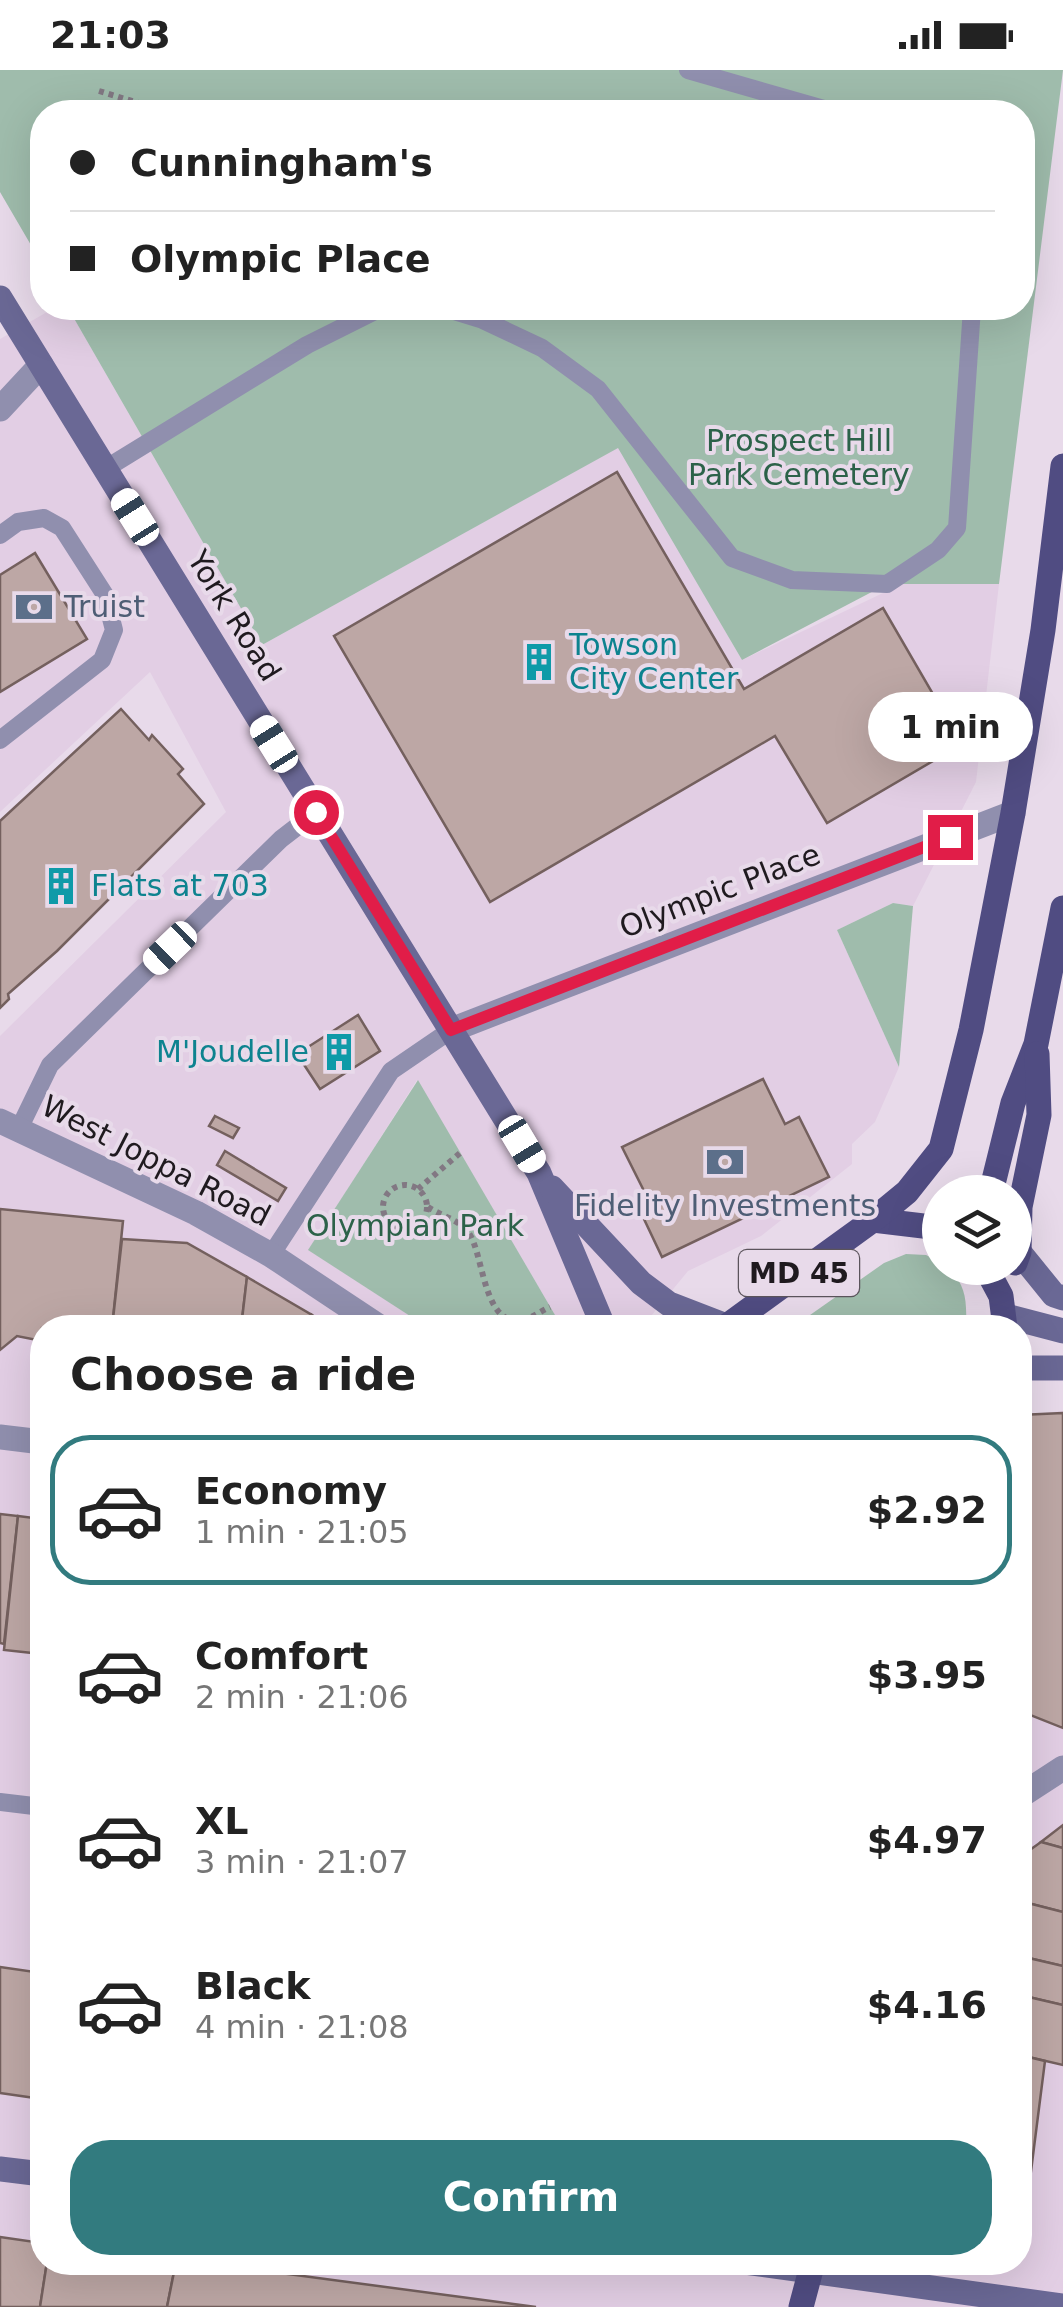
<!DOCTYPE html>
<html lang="en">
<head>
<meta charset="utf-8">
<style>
  body { margin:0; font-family:"DejaVu Sans",sans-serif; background:#f6f6f6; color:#222; height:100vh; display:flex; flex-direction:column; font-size:38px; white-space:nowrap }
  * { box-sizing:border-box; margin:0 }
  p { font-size:32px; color:#767676 }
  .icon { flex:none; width:55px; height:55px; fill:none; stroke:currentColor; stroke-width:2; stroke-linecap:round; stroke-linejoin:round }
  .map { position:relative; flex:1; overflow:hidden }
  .sheet { position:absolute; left:30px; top:1245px; width:1002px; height:960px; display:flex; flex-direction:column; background:#fff; border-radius:40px; box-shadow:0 10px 40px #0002 }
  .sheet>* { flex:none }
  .guide { position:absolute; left:30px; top:30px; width:1005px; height:220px; border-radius:40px; box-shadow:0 10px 40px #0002; display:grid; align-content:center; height:220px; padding:0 40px; background:#fff }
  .controls { position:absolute; left:922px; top:1105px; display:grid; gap:20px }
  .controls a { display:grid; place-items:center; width:110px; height:110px; border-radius:50%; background:#fff; box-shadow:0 10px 40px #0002; font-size:50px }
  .end { position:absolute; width:45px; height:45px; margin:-22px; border:12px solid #e11d48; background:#fff; box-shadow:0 0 0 5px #fff }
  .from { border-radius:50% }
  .bubble { position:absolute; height:70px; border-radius:35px; background:#fff; box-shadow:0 10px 40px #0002; font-size:32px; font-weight:700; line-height:70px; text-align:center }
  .car { position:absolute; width:30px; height:60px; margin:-30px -15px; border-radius:12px; box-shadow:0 0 8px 2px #0007; background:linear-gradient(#fff 24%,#345 0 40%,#fff 0 76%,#345 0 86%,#fff 0) }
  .guide b { display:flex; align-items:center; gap:35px; height:95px; font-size:38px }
  .guide b+b { border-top:2px solid #e0e0e0 }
  .guide i { width:25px; height:25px; background:#222 }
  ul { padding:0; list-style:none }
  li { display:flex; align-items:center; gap:30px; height:150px; margin:0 20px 15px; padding:0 20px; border:5px solid transparent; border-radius:40px }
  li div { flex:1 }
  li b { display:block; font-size:38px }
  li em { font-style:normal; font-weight:700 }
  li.on { border-color:#327b7f }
  li>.icon { width:90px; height:90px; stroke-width:1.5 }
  h2 { padding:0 40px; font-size:45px; line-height:120px }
  .button { display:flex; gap:20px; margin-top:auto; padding:20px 40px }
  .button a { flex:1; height:115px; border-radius:40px; background:#327b7f; color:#fff; font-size:40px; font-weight:700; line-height:115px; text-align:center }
  .status { display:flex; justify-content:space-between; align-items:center; height:70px; padding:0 50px; background:#fff; direction:ltr }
  .status svg { height:28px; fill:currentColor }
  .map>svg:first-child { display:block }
  .built { fill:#e2cee4 }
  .green { fill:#9fbcac }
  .building { fill:#bda7a5; stroke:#74605e; stroke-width:2.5 }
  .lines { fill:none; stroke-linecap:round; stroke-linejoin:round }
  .path { stroke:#827883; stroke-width:6; stroke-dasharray:5 5; stroke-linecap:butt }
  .lane { stroke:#908fae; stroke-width:18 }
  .street { stroke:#908fae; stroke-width:25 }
  .secondary { stroke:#6a6895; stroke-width:25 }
  .primary { stroke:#504c82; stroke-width:25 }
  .route { stroke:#e11d48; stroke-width:12 }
  .labels { text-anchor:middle; stroke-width:8; stroke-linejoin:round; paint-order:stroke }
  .shield { fill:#e8daea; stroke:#5b545c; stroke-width:2.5 }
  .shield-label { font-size:28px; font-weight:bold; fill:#1f1a1f }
  .park-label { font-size:30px; fill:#2c6249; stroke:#e8daea }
  .service-label { font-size:30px; fill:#4e5e75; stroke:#e8daea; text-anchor:start }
  .street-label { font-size:30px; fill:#1f1a1f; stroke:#e8daea }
  .culture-label { font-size:30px; fill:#0d838f; stroke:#e8daea; text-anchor:start }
</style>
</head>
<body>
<div class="status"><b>21:03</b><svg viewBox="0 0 49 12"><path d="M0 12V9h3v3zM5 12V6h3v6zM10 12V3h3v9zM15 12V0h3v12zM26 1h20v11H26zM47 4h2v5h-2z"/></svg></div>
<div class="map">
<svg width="1063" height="2237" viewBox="0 0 1063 2237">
  <rect width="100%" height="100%" fill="#e8daea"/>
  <polygon class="built" points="54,238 68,238 262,575 619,377 742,590 902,514 999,514 976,712 913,836 893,833 837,860 899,997 875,1052 852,1074 852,1094 761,1166 688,1201 642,1257 562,1257 417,1010 309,1180 427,1257 42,1258 42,2192 1020,2192 1020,1345 1063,1341 1063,2237 0,2237 0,966 226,742 150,602 0,742 0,269"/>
  <g class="green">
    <polygon points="0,0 1063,0 999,514 887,514 742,590 618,378 262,575 68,238 1022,238 1022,42 42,42 42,194 0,122"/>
    <polygon points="893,833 913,836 899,997 837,860"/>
    <polygon points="418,1010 562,1257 427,1257 308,1180"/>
    <path d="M906,1184L926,1185L940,1192V1198H949C965,1215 967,1229 966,1253L958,1258L793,1257L884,1193Z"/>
  </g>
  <g class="building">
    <polygon points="617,402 744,619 883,538 962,674 827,753 775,666 490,832 334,566"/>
    <polygon points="35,483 87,569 0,622 0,505"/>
    <polygon points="121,639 149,670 152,665 183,699 178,704 204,734 57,881 8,924 9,929 0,938 0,751"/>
    <polygon points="358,945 380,981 320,1019 297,984"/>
    <polygon points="763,1009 785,1054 799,1047 829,1107 662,1187 635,1130 646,1125 622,1077"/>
    <polygon points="215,1046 239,1058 233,1068 209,1056"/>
    <polygon points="225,1081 286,1118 278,1131 217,1095"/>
    <polygon points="0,1139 123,1151 112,1258 42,1258 42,1271 17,1266 0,1280"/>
    <polygon points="122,1169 187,1173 247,1207 241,1258 112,1258"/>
    <polygon points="247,1207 312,1245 311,1258 241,1258"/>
    <polygon points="312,1245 331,1258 311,1258"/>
    <polygon points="1063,1343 1063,1658 1020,1641 1020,1345"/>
    <polygon points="0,1444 18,1446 4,1574 0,1573"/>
    <polygon points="18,1446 42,1449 42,1584 4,1580"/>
    <polygon points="1063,1755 1063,1778 1041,1772"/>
    <polygon points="1041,1772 1063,1778 1063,1842 1020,1831 1020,1787"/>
    <polygon points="1020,1831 1063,1842 1063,1896 1020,1886"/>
    <polygon points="1020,1886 1063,1896 1063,1935 1020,1925"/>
    <polygon points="0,1897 42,1903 42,2029 0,2023"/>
    <polygon points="1020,1925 1063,1935 1063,1995 1020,1985"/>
    <polygon points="1020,1985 1045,1991 1030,2109 1020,2107"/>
    <polygon points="1020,2107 1030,2109 1020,2168"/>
    <polygon points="0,2167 42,2173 42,2192 47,2192 40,2237 0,2237"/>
    <polygon points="47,2192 176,2192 167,2237 40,2237"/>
    <polygon points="176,2192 198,2192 536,2237 167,2237"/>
  </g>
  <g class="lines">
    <g class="path">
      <polyline points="99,21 168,42"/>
      <circle cx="405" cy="1137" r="22"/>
      <polyline points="418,1119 460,1083"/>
      <path d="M428,1137C441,1146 458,1149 468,1162C485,1183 482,1266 529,1248C536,1245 543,1240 550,1237"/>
    </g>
    <g class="lane">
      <polyline points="688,0 834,42"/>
      <polyline points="444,238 483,250 542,278 598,319 732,488 792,510 887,514 938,480 957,458 972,238"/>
      <polyline points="105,399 307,275 381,238"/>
      <polyline points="0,465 18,452 44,448 62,458 105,525 114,560 102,590 0,670"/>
      <polyline points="19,1059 50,995 281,769 316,742"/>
      <polyline points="271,1185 391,1001 451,960"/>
      <polyline points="0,1732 42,1737"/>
    </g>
    <g class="street">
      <polyline points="0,339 41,295"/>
      <polyline points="451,960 1013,743"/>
      <polyline points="0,1051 196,1143 271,1185 381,1258"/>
      <polyline points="0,1367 42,1372"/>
      <polyline points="1020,1726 1063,1698"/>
    </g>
    <g class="secondary">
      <polyline points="0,228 539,1103 604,1258"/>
      <polyline points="552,1118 641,1213 669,1234 726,1256"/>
      <polyline points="1019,1182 1054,1225 1063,1228"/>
      <polyline points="1006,1246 1063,1261"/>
      <polyline points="1020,1298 1063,1298"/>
      <polyline points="0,2099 42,2104"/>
      <polyline points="745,2192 1063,2236"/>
    </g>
    <g class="primary">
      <polyline points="991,1122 1013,1033 1036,974 1063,838"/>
      <polyline points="873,1150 940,1158"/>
      <polyline points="1015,1193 1019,1182 1020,1137 1039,1045 1037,984"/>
      <polyline points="986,1198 1001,1226 1005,1258"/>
      <polyline points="724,1258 873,1150 907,1122 941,1079 971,960 1013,743 1043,560 1063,396"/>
      <polyline points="801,2237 813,2192"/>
    </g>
  </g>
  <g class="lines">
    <polyline class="route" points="316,742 451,960 950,767"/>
  </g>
  <defs>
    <g id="bank-bare" transform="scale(3)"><path d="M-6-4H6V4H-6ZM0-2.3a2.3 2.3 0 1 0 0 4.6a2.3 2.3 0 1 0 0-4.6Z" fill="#5c6f8a" stroke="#e8daea" stroke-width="2.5" paint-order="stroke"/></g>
    <g id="building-bare" transform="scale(3)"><path d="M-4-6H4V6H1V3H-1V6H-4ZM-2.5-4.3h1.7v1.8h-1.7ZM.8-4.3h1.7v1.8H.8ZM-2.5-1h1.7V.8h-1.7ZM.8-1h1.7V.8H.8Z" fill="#0f9aa8" stroke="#e8daea" stroke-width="2.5" paint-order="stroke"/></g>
  </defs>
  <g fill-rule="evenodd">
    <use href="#bank-bare" x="34" y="537"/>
    <use href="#building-bare" x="539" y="592"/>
    <use href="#building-bare" x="61" y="816"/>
    <use href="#building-bare" x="339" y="982"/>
    <use href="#bank-bare" x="725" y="1092"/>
  </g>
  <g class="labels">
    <rect class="shield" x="739" y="1180" width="120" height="46" rx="8"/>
    <g class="shield-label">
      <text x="799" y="1213">MD 45</text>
    </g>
    <g class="park-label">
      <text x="799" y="381">Prospect Hill<tspan x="799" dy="34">Park Cemetery</tspan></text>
      <text x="415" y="1166">Olympian Park</text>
    </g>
    <g class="service-label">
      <text x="64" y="547">Truist</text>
      <text x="725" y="1146" text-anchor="middle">Fidelity Investments</text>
    </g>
    <g class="street-label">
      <text transform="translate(234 546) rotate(58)" y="10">York Road</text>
      <text transform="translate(720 821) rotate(-21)" y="10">Olympic Place</text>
      <text transform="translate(156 1091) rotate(27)" y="10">West Joppa Road</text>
    </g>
    <g class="culture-label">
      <text x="569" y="585">Towson<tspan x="569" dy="34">City Center</tspan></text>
      <text x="91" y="826">Flats at 703</text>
      <text x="309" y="992" text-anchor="end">M'Joudelle</text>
    </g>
  </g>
</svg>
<div class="controls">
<a><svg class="icon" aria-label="layers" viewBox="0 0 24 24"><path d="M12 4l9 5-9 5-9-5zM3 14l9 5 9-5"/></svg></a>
</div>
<i class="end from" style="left:316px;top:742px"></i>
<i class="end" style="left:950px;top:767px"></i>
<div class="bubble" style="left:868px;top:622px;width:165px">1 min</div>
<i class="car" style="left:135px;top:447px;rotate:328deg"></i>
<i class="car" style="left:274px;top:674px;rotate:328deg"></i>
<i class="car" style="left:170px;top:878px;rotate:226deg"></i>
<i class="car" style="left:522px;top:1074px;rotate:149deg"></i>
<div class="guide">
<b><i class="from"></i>Cunningham's</b>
<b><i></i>Olympic Place</b>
</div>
<section class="sheet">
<h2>Choose a ride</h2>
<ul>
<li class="on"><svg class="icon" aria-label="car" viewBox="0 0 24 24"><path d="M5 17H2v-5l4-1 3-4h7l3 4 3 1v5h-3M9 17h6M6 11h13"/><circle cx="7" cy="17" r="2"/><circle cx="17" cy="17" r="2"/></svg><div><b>Economy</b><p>1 min · 21:05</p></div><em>$2.92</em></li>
<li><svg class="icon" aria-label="car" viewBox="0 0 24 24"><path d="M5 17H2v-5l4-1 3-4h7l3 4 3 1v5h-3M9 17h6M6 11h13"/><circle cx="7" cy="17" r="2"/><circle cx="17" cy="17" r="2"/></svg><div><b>Comfort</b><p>2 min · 21:06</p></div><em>$3.95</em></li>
<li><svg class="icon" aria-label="car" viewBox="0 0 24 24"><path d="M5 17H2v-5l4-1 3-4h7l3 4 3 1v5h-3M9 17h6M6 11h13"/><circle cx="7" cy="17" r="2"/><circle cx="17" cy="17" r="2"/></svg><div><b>XL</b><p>3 min · 21:07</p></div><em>$4.97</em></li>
<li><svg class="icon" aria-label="car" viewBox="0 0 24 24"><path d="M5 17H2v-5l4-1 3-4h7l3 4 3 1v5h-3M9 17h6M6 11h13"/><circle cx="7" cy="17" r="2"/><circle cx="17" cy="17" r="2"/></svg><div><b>Black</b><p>4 min · 21:08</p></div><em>$4.16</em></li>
</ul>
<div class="button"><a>Confirm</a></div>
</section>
</div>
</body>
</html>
